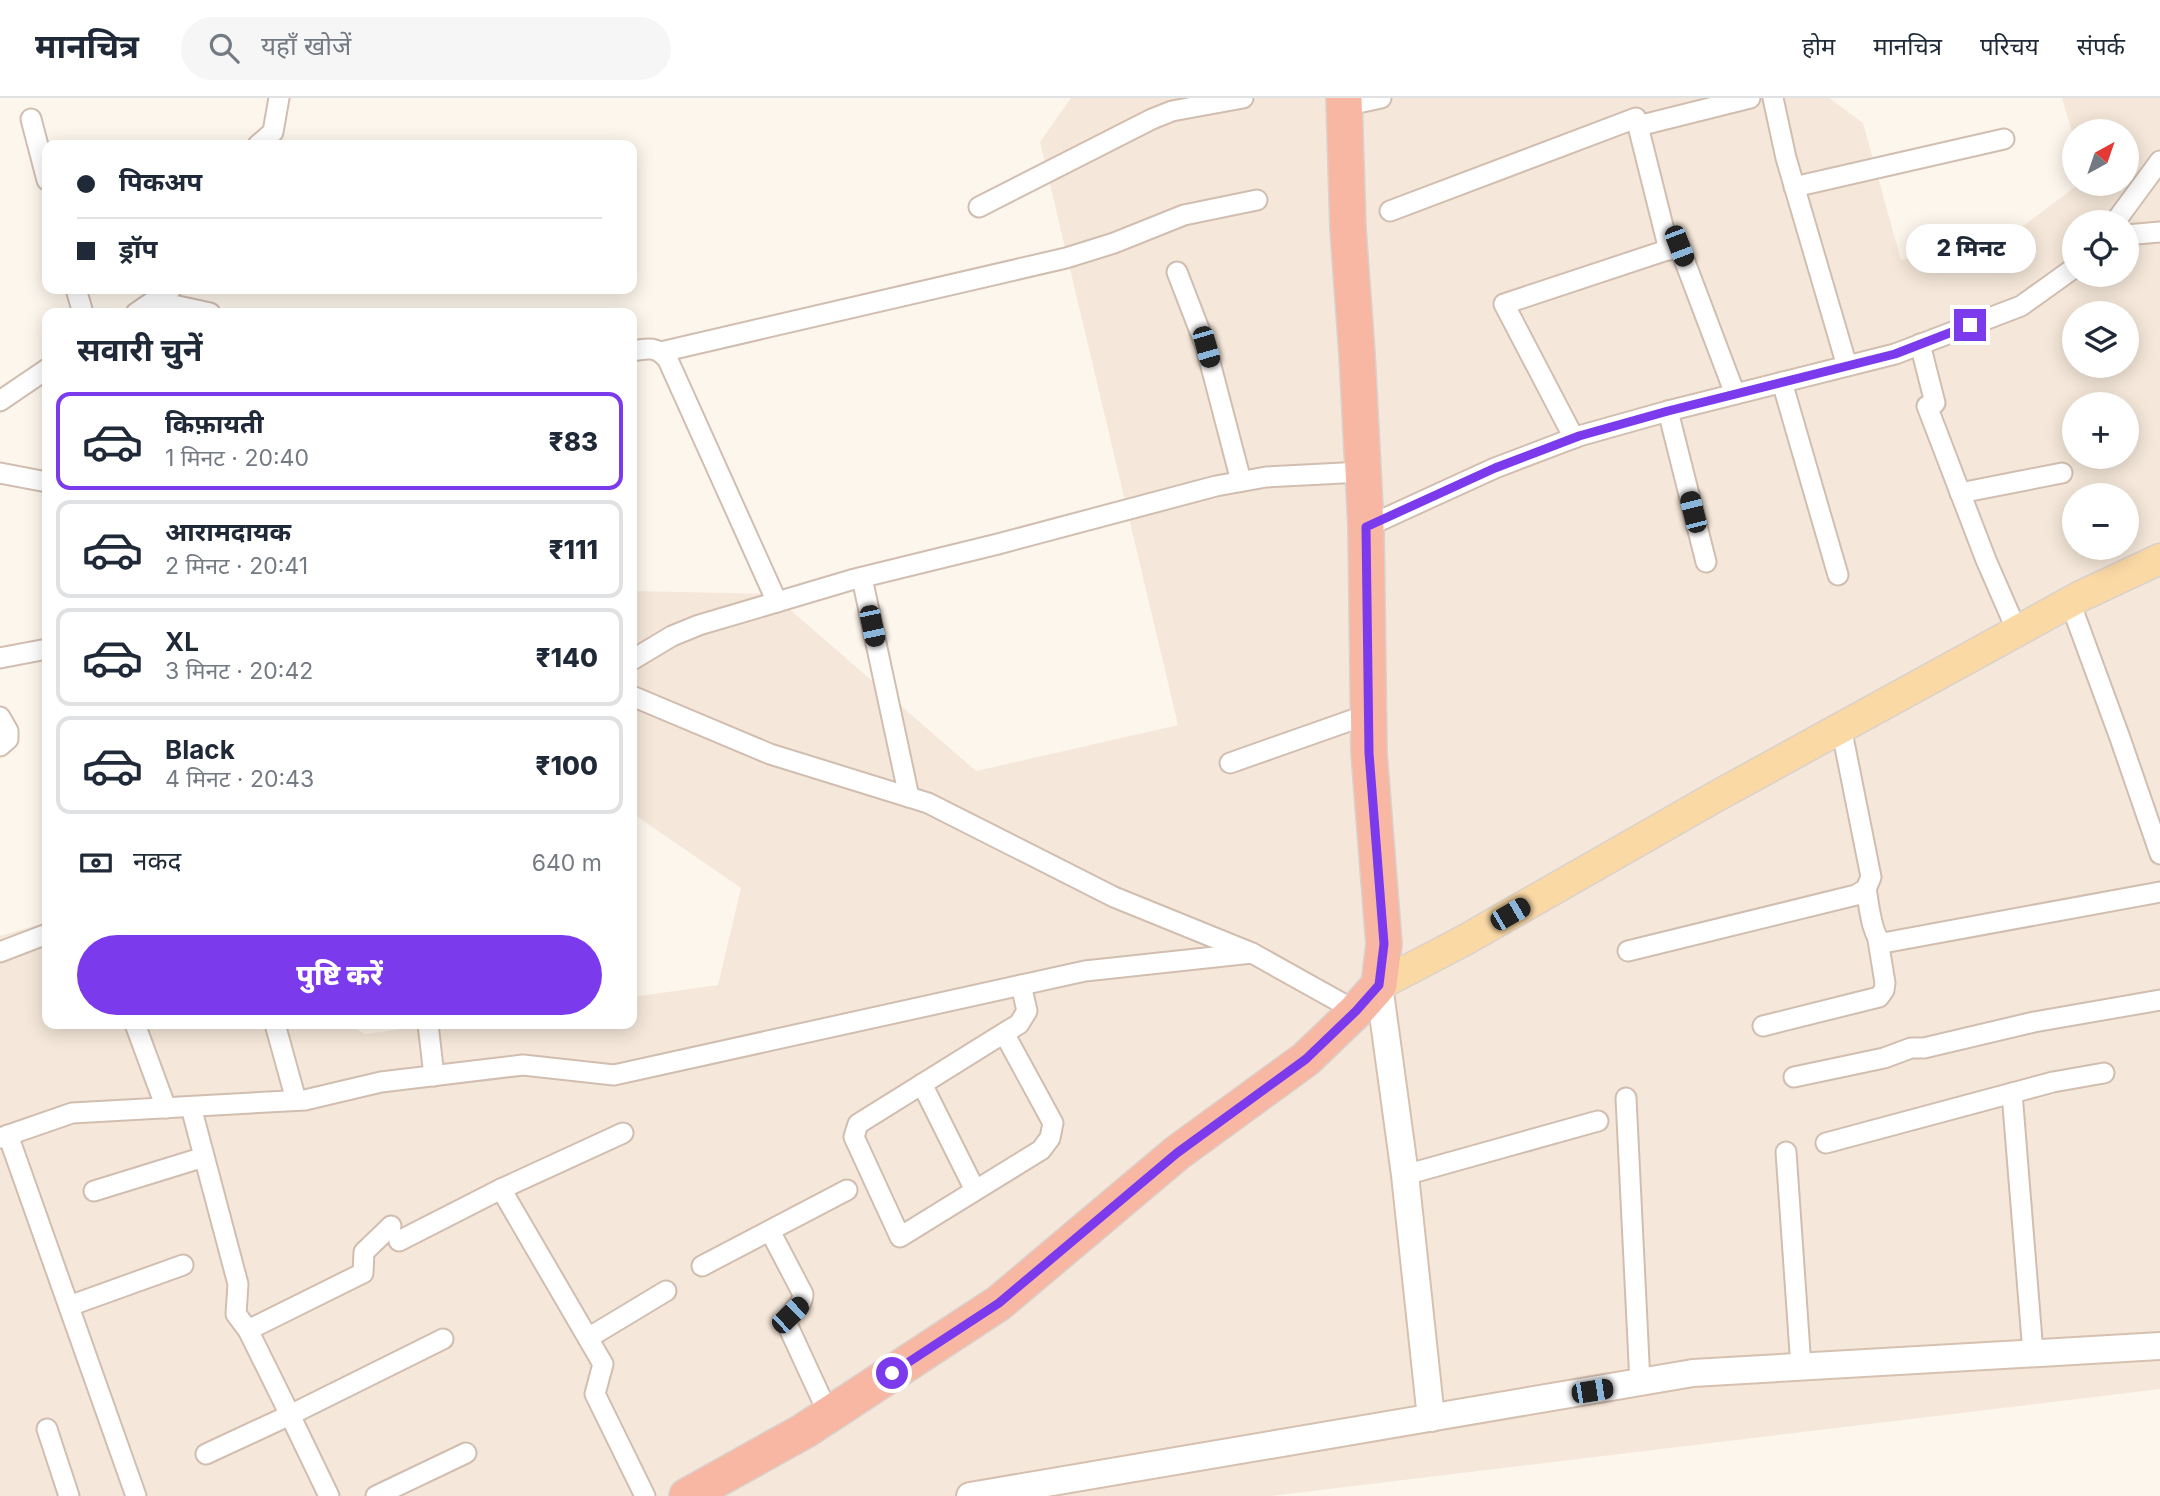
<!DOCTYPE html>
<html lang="hi">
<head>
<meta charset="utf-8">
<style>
  body { margin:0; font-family:Inter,"Noto Sans Devanagari",sans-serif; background:#f6f6f7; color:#1f2937; height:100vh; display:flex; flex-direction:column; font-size:26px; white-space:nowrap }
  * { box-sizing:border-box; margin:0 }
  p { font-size:23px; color:#747a83 }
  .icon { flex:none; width:38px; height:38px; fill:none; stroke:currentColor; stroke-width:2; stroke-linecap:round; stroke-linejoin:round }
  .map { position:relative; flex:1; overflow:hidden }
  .side { position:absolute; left:42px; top:210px; width:595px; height:721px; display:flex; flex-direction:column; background:#fff; border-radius:14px; box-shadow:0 4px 18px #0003 }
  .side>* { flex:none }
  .banner { position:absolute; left:42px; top:42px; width:595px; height:154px; border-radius:14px; box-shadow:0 4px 18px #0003; display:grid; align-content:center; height:154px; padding:0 35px; background:#fff }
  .needle { width:46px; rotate:40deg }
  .buttons { position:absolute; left:2062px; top:21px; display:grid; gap:14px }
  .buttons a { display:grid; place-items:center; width:77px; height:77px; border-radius:50%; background:#fff; box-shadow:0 4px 18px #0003; font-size:35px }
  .end { position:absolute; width:32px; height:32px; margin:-16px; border:9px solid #7c3aed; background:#fff; box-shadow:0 0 0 4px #fff }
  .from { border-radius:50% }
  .bubble { position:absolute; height:49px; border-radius:24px; background:#fff; box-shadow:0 4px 18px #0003; font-size:23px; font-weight:800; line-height:49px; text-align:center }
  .car { position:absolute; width:21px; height:42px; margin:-21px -10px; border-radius:9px; box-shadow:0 0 5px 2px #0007; background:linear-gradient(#222 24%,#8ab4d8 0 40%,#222 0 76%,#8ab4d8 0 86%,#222 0) }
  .banner b { display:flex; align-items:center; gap:24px; height:66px; font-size:26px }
  .banner b+b { border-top:2px solid #e0e1e3 }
  .banner i { width:18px; height:18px; background:#1f2937 }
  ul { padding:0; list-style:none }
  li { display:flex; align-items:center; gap:21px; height:98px; margin:0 14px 10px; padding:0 21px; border:4px solid #e0e1e3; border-radius:14px }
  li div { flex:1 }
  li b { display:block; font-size:26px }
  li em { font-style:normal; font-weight:800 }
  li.on { border-color:#7c3aed }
  li>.icon { width:63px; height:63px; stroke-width:1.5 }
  h2 { padding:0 35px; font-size:32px; line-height:84px }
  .pay { display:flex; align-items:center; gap:18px; height:77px; padding:0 35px; font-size:26px }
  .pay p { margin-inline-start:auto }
  .cta { display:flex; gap:14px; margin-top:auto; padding:14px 35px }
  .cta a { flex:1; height:80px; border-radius:42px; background:#7c3aed; color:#fff; font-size:28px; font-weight:800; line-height:80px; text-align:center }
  header { display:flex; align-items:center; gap:42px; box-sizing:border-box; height:98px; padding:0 35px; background:#fff; border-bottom:2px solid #e0e1e3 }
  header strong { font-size:33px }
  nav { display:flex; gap:38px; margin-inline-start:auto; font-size:24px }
  .search { width:490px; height:63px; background:#f6f6f7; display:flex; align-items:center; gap:18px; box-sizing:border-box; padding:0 24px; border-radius:38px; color:#747a83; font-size:26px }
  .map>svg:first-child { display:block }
  .residential { fill:#f5e8da; fill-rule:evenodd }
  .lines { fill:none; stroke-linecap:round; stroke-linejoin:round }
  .street-casing { stroke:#d1beb0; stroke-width:23 }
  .secondary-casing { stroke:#d6c0b0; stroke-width:30 }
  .primary-casing { stroke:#dad1cd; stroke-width:33 }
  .highway-casing { stroke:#dad1cd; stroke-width:38 }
  .street { stroke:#fff; stroke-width:19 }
  .secondary { stroke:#fff; stroke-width:26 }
  .primary { stroke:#fbd9a5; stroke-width:30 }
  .highway { stroke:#f7b7a3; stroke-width:35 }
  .route { stroke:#7c3aed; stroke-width:9 }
</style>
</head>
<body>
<header>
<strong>मानचित्र</strong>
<div class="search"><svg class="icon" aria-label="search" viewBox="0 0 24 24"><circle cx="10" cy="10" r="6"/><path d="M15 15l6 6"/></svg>यहाँ खोजें</div>
<nav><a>होम</a><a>मानचित्र</a><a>परिचय</a><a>संपर्क</a></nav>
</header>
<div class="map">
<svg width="2160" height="1398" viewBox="0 0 2160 1398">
  <rect width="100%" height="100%" fill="#fdf6ec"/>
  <path class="residential" d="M1071,0H1829L1863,25L1901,162L1999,146L2079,86H2126V33H2074V41L2062,0H2160V1291L1271,1398H0V838L47,824V926H348L365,936L441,926H632V899L718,887L741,790L632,715V493L772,496L976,673L1178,627L1040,44ZM2074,124H2126V177H2074ZM2074,215H2126V268H2074ZM2074,306H2126V359H2074ZM2074,397H2126V450H2074Z"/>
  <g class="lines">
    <g class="street-casing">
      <g id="street">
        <polyline points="1773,0 1786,60 1847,268"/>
        <polyline points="1344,8 1381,0"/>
        <polyline points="31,21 47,82"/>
        <polyline points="1638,28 1750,0"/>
        <polyline points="258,47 273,34 279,0"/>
        <polyline points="1794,89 2004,41"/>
        <polyline points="979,109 1152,21 1172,13 1243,0"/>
        <polyline points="1390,113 1636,20 1669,152"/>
        <polyline points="2115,124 2160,63"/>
        <polyline points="2126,137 2160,134"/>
        <polyline points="1177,174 1206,249 1241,383"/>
        <polyline points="76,191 83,215"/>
        <polyline points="155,203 210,215"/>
        <polyline points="136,215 171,191"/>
        <polyline points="1920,246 1935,305"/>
        <path d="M632,253C648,250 657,248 668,262L777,504"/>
        <polyline points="661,254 1066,160 1114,145 1184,117 1257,102"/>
        <polyline points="1782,284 1838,477"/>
        <polyline points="0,303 47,271"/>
        <polyline points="1927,308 1986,462 2017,533"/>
        <polyline points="1668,313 1706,464"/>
        <polyline points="1574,340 1504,206 1679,148 1735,296"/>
        <polyline points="0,375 47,384"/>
        <polyline points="1960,395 2062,375"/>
        <polyline points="1366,429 1495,370 1579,338 1668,313 1895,256 2021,208 2074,170"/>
        <polyline points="862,480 909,699"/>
        <polyline points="2070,504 2120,640 2160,756"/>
        <polyline points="0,560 47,551"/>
        <polyline points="632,562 672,538 699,527 777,504 851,482 998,446 1216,388 1266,379 1362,374"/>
        <polyline points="632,598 770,656 928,705 1114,799 1252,855 1356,913"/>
        <polyline points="0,619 8,633 8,641 0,648"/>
        <polyline points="1230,665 1369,616"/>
        <path d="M1866,791C1869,805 1871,838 1883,845L2160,794"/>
        <polyline points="1628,853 1856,797 1866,791 1871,779 1841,629"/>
        <polyline points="0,854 47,836"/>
        <polyline points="135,926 166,1010"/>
        <polyline points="275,926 296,1002"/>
        <polyline points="428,926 434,978"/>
        <polyline points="1763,928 1879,899 1884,892 1885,885 1878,842"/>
        <polyline points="1004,935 1053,1025 1050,1040 1041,1052 900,1139 854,1039 858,1026 1004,935 1019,926 1027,913 1021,887"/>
        <polyline points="1794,979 1884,960 1911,950 1924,950 2034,924 2160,902"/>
        <polyline points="922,986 975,1092"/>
        <polyline points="2012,995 2033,1255"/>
        <polyline points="1626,1000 1640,1285"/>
        <polyline points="191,1009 238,1186 236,1216 248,1232"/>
        <polyline points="8,1037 136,1398"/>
        <polyline points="0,1040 72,1015 305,1002 381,984 523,967 614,977 1085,873 1252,855"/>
        <polyline points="1826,1045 2053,984 2104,975"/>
        <polyline points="1786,1054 1801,1269"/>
        <polyline points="1405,1077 1598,1023"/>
        <polyline points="501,1091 623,1035"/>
        <polyline points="94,1093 204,1059"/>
        <path d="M770,1133L803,1196C803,1210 788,1213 787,1226L829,1317"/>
        <polyline points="399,1143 501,1091 603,1266 595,1296 645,1398"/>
        <polyline points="702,1168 847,1092"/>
        <polyline points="69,1208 183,1167"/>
        <polyline points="588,1240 666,1193"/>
        <polyline points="47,1331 69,1398"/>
        <polyline points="206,1356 290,1317 248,1232 363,1175 364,1154 391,1128"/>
        <polyline points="329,1398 290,1317 443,1241"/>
        <polyline points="376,1398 466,1355"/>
      </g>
    </g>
    <g class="secondary-casing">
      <g id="secondary">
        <polyline points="1379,887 1405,1077 1431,1320"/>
        <polyline points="970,1398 1693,1275 2160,1248"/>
      </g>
    </g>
    <g class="primary-casing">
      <polyline id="primary" points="1379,887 1465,842 1715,699 2081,498 2160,461"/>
    </g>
    <g class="highway-casing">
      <polyline id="highway" points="687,1398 804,1333 999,1205 1177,1055 1306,961 1356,913 1379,887 1384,846 1369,655 1366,429 1357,256 1348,131 1344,0"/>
    </g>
    <use href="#street" class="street"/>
    <use href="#secondary" class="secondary"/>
    <use href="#primary" class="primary"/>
    <use href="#highway" class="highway"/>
  </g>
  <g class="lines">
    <polyline class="route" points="892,1275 999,1205 1177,1055 1306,961 1356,913 1379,887 1384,846 1369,655 1366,429 1495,370 1579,338 1668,313 1895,256 1970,227"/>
  </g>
</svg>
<div class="buttons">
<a><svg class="needle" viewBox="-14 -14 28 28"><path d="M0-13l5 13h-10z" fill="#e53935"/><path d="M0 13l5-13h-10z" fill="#747a83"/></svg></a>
<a><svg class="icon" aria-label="locate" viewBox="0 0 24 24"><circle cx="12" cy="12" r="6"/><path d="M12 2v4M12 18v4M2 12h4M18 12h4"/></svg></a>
<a><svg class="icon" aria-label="layers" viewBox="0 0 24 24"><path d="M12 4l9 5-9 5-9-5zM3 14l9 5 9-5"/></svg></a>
<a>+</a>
<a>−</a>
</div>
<i class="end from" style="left:892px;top:1275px"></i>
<i class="end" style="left:1970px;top:227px"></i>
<div class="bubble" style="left:1906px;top:126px;width:130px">2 मिनट</div>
<i class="car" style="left:1679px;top:148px;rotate:159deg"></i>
<i class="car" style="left:1206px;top:249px;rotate:164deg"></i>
<i class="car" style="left:1693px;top:414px;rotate:346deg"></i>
<i class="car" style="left:872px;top:528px;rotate:168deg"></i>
<i class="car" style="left:1510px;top:816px;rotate:60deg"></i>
<i class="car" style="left:790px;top:1217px;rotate:46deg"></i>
<i class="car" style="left:1592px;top:1293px;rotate:81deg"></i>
<div class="banner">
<b><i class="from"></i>पिकअप</b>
<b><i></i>ड्रॉप</b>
</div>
<section class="side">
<h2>सवारी चुनें</h2>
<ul>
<li class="on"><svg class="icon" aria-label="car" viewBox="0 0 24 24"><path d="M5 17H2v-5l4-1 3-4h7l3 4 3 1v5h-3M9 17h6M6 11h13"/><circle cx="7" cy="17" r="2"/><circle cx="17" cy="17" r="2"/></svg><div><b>किफ़ायती</b><p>1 मिनट · 20:40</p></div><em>₹83</em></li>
<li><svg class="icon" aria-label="car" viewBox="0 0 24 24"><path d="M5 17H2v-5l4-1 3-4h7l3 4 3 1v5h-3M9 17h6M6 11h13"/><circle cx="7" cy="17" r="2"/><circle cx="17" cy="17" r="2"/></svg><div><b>आरामदायक</b><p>2 मिनट · 20:41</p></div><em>₹111</em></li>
<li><svg class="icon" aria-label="car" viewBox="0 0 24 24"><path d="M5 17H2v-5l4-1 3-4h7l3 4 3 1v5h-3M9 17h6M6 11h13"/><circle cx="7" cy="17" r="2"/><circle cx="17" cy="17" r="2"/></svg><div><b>XL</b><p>3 मिनट · 20:42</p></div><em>₹140</em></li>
<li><svg class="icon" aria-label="car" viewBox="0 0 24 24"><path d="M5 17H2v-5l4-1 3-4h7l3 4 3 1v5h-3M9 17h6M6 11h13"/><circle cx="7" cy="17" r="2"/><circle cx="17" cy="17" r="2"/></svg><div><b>Black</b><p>4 मिनट · 20:43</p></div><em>₹100</em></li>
</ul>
<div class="pay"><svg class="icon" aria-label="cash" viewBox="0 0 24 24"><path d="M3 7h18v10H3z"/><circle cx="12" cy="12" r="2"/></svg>नकद<p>640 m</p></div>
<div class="cta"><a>पुष्टि करें</a></div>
</section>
</div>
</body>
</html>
